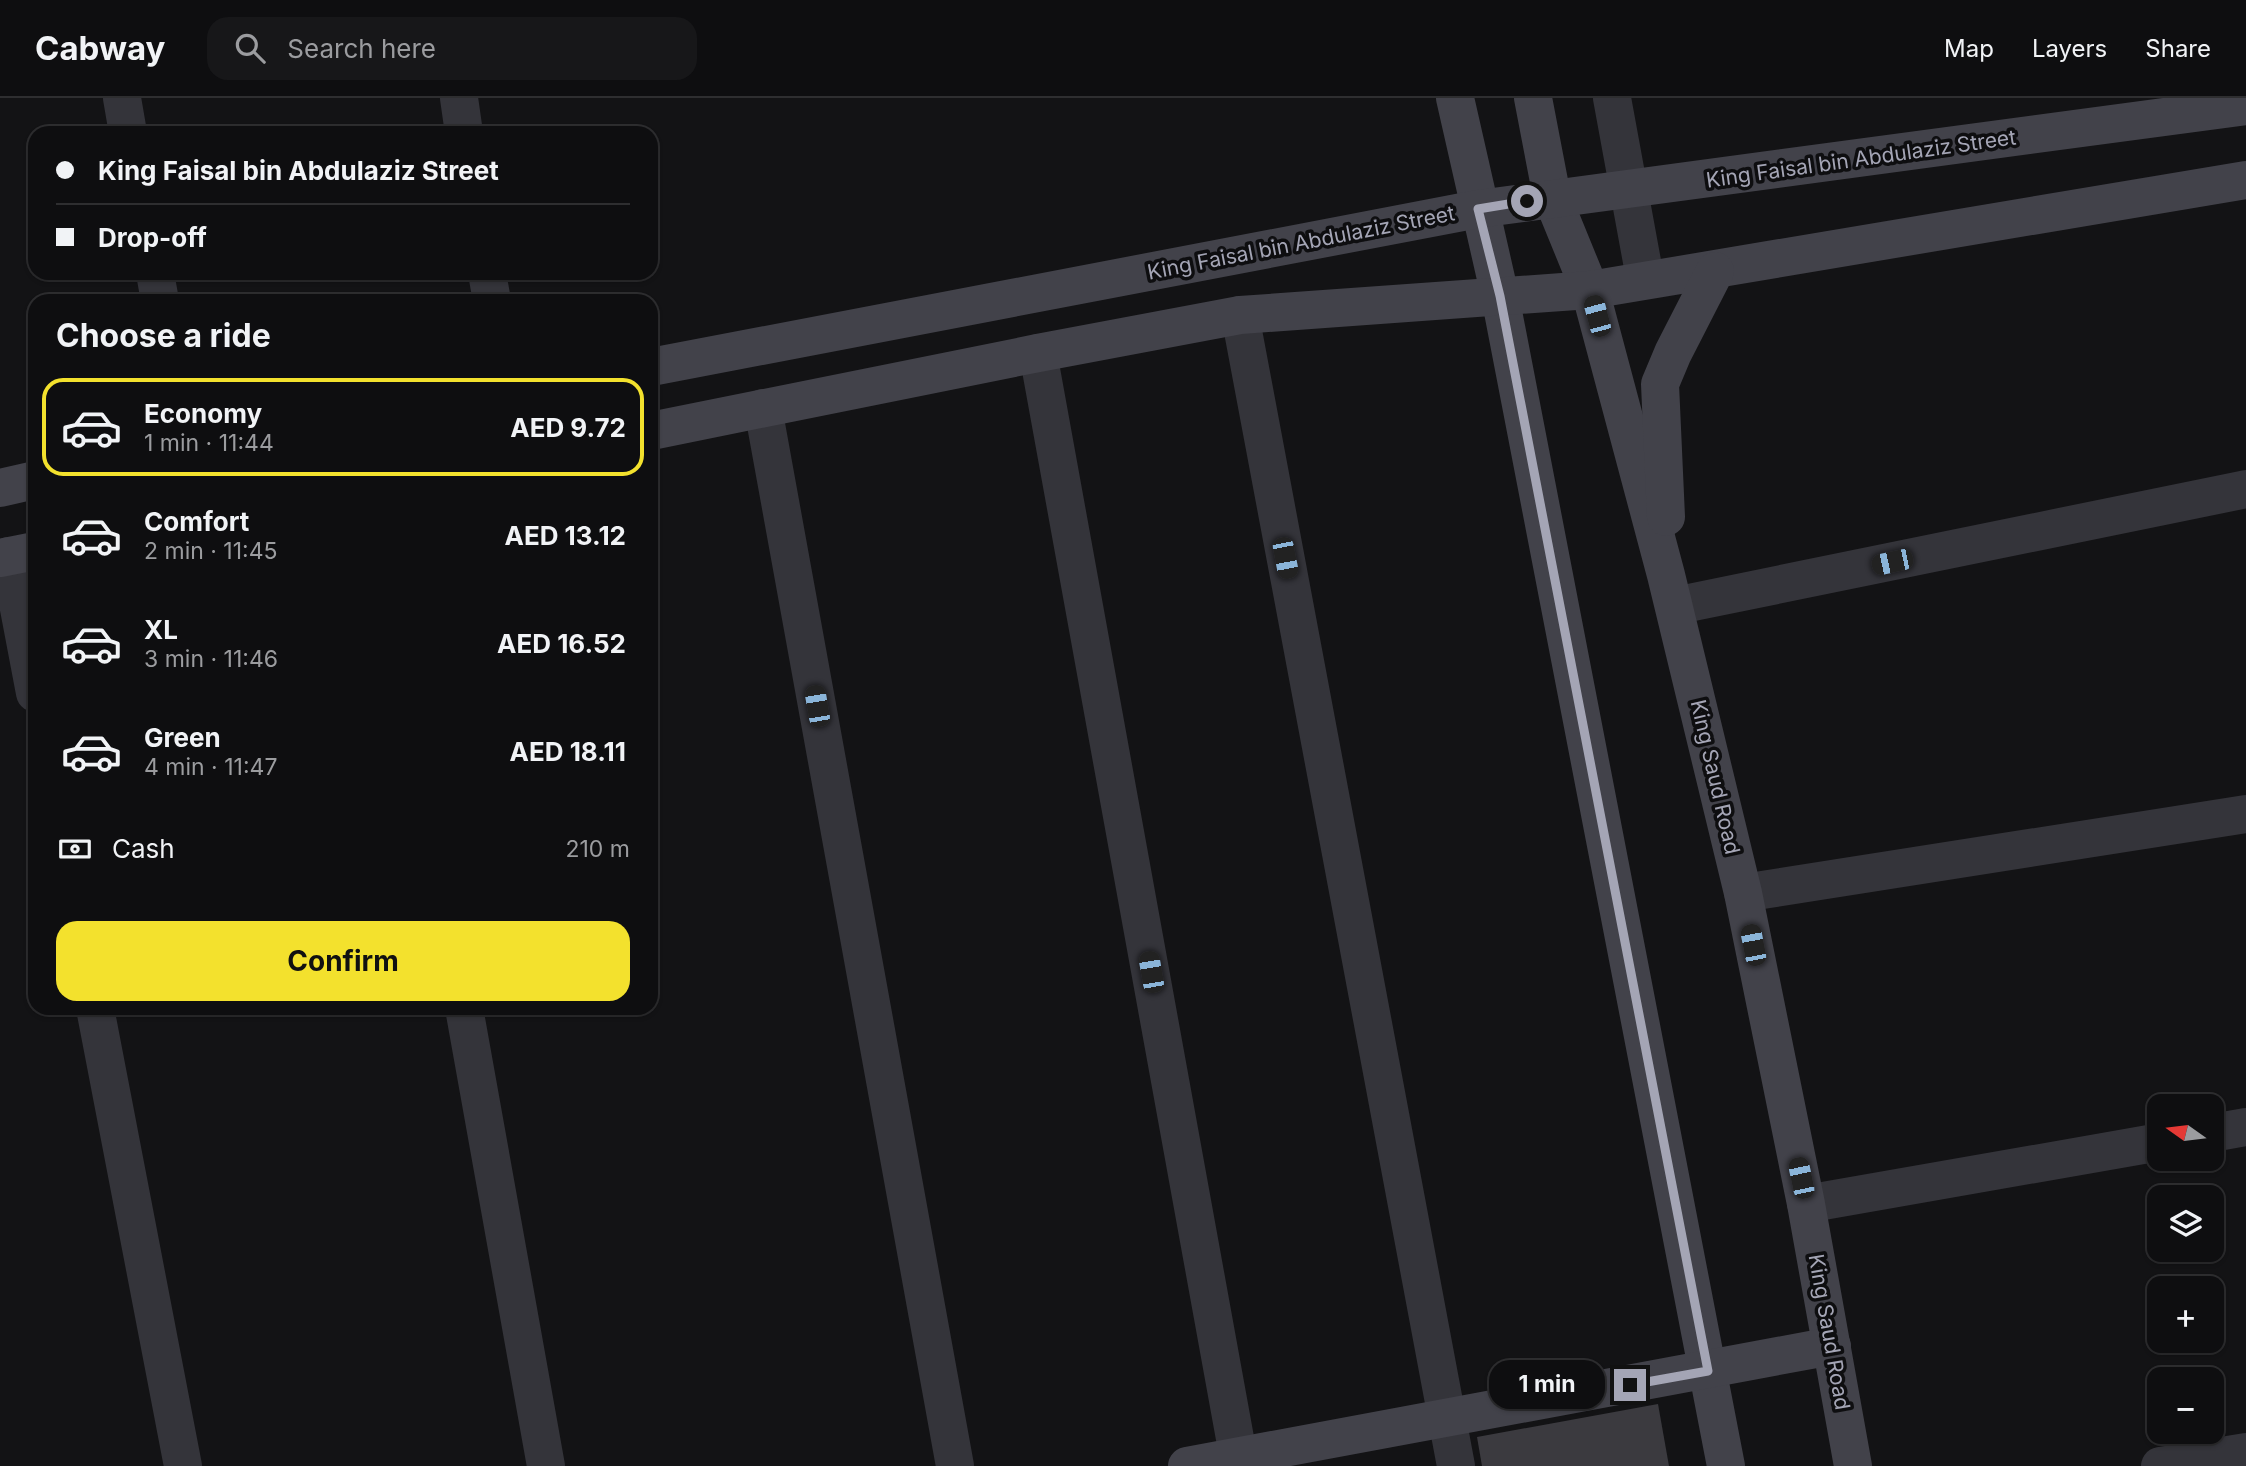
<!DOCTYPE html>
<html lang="en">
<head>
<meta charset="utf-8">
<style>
  body { margin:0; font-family:Inter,sans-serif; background:#171719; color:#f1f3f6; height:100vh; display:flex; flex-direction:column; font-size:26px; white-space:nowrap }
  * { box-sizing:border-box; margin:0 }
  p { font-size:23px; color:#9b9c9f }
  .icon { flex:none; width:38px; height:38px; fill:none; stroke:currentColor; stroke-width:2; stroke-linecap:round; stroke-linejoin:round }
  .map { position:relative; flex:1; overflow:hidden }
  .drawer { position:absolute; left:28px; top:196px; width:630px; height:721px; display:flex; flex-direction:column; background:#0e0e10; border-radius:21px; box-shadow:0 2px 5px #0004,0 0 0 2px #2e2e30 }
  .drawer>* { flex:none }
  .hud { position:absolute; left:28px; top:28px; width:630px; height:154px; border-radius:21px; box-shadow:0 2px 5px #0004,0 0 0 2px #2e2e30; display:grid; align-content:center; height:154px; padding:0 28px; background:#0e0e10 }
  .needle { width:46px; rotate:284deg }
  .tools { position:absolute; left:2147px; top:996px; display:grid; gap:14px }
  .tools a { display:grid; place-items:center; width:77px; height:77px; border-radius:14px; background:#0e0e10; box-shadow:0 2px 5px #0004,0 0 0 2px #2e2e30; font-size:35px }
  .end { position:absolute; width:32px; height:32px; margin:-16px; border:9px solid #a4a5b5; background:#111; box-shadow:0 0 0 4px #111 }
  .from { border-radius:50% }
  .bubble { position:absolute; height:49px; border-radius:21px; background:#0e0e10; box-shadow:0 2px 5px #0004,0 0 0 2px #2e2e30; font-size:23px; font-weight:700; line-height:49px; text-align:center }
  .car { position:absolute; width:21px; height:42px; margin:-21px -10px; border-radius:9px; box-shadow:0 0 5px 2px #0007; background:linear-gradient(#222 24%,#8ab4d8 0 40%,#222 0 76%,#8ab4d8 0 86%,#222 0) }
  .hud b { display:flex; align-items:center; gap:24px; height:66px; font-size:26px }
  .hud b+b { border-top:2px solid #2e2e30 }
  .hud i { width:18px; height:18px; background:#f1f3f6 }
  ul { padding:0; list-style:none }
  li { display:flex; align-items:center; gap:21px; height:98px; margin:0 14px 10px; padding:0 14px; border:4px solid transparent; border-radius:21px }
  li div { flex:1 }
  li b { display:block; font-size:26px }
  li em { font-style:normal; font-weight:700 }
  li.current { border-color:#f3e12d }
  li>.icon { width:63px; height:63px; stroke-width:1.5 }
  h2 { padding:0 28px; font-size:32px; line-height:84px }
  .pay { display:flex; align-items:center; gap:18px; height:77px; padding:0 28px; font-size:26px }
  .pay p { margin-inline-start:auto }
  .cta { display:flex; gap:14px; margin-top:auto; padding:14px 28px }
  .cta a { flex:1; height:80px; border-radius:21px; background:#f3e12d; color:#111; font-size:28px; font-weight:700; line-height:80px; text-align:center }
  header { display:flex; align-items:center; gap:42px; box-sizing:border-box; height:98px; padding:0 35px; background:#0e0e10; border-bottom:2px solid #2e2e30 }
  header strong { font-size:33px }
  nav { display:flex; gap:38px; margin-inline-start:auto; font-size:24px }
  .search { width:490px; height:63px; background:#171719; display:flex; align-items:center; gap:18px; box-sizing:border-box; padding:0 24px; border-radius:21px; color:#9b9c9f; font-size:26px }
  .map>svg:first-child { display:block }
  .building { fill:#3b3a3f }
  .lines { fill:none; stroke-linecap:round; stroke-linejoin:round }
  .street { stroke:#34343a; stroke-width:38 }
  .secondary { stroke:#42424a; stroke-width:38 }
  .route { stroke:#a4a5b5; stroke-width:9 }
  .labels { text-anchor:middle; stroke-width:7; stroke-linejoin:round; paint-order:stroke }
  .street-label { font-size:21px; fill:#a4a5b5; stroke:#0e0e10 }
</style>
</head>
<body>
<header>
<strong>Cabway</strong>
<div class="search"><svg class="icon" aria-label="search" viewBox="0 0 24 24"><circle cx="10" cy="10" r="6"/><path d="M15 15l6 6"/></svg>Search here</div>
<nav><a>Map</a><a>Layers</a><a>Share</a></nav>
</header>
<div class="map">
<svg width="2246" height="1368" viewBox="0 0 2246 1368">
  <rect width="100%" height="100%" fill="#131315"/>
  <polygon class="building" points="1658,1306 1669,1368 1482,1368 1477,1339"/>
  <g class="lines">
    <g class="street">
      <polyline points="122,0 128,35"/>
      <polyline points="459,0 464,35"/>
      <polyline points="1612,0 1645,180"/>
      <polyline points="155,175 160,203"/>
      <polyline points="487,175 492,203"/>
      <polyline points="1240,217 1456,1368"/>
      <polyline points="1038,255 1240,1368"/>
      <polyline points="763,310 955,1368"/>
      <polyline points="9,458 35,595"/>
      <polyline points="1674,508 2246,391"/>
      <polyline points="1743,795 2246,716"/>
      <polyline points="95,910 183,1368"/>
      <polyline points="464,910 546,1368"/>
      <polyline points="2212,1035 2246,1029"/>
      <polyline points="1806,1106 2160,1044"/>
      <polyline points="2160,1368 2246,1354"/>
    </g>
    <g class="secondary">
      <polyline points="1455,0 1500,198 1726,1368"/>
      <polyline points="1533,0 1552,99 1590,192 1666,477 1743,795 1806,1106 1853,1368"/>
      <polyline points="651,269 1478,111 2246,8"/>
      <polyline points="651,333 1038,255 1240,217 1590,192 2246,82"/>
      <polyline points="0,390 35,382"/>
      <polyline points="1666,419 1660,286 1673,255 1715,173"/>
      <polyline points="0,460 35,453"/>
      <polyline points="1187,1368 1832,1248"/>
    </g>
  </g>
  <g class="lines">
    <polyline class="route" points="1527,103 1478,111 1500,198 1708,1273 1630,1287"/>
  </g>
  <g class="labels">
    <g class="street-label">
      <text transform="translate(1861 61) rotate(-8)" y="7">King Faisal bin Abdulaziz Street</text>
      <text transform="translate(1301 145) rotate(-11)" y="7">King Faisal bin Abdulaziz Street</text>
      <text transform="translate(1715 679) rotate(77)" y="7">King Saud Road</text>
      <text transform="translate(1829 1234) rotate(80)" y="7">King Saud Road</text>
    </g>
  </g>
</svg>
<div class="tools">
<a><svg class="needle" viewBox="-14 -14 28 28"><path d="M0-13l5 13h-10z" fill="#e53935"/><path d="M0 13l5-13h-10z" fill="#9b9c9f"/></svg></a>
<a><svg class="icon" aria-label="layers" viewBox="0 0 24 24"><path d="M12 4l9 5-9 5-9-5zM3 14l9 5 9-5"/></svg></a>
<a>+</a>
<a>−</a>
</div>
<i class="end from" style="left:1527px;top:103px"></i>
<i class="end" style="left:1630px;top:1287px"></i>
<div class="bubble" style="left:1489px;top:1262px;width:116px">1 min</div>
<i class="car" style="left:1597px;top:218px;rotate:345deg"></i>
<i class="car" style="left:1285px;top:460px;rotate:169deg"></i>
<i class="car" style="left:1892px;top:464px;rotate:258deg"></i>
<i class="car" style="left:817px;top:608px;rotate:350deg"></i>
<i class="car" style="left:1753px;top:847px;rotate:349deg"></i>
<i class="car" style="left:1151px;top:874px;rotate:350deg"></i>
<i class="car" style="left:1801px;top:1080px;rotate:348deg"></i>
<div class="hud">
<b><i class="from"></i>King Faisal bin Abdulaziz Street</b>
<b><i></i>Drop-off</b>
</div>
<section class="drawer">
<h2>Choose a ride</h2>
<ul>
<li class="current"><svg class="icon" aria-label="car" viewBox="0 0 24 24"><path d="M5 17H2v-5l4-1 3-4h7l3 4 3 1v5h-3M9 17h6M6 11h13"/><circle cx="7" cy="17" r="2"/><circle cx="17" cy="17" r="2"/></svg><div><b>Economy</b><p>1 min · 11:44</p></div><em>AED 9.72</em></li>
<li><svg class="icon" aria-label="car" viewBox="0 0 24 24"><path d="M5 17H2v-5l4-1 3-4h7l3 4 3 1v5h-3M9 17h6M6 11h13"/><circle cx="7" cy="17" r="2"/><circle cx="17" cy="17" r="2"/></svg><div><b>Comfort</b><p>2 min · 11:45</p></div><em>AED 13.12</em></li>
<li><svg class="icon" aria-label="car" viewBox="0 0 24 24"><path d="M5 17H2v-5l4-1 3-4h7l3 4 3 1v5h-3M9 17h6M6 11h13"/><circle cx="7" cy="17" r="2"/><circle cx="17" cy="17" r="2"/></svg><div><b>XL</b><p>3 min · 11:46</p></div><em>AED 16.52</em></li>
<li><svg class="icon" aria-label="car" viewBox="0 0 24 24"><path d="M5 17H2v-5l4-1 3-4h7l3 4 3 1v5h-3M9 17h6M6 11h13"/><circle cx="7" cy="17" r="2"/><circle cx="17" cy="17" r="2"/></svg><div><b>Green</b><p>4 min · 11:47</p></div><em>AED 18.11</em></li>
</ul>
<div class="pay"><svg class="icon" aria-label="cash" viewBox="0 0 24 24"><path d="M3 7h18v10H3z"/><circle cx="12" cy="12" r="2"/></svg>Cash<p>210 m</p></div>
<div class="cta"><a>Confirm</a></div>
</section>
</div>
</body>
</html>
